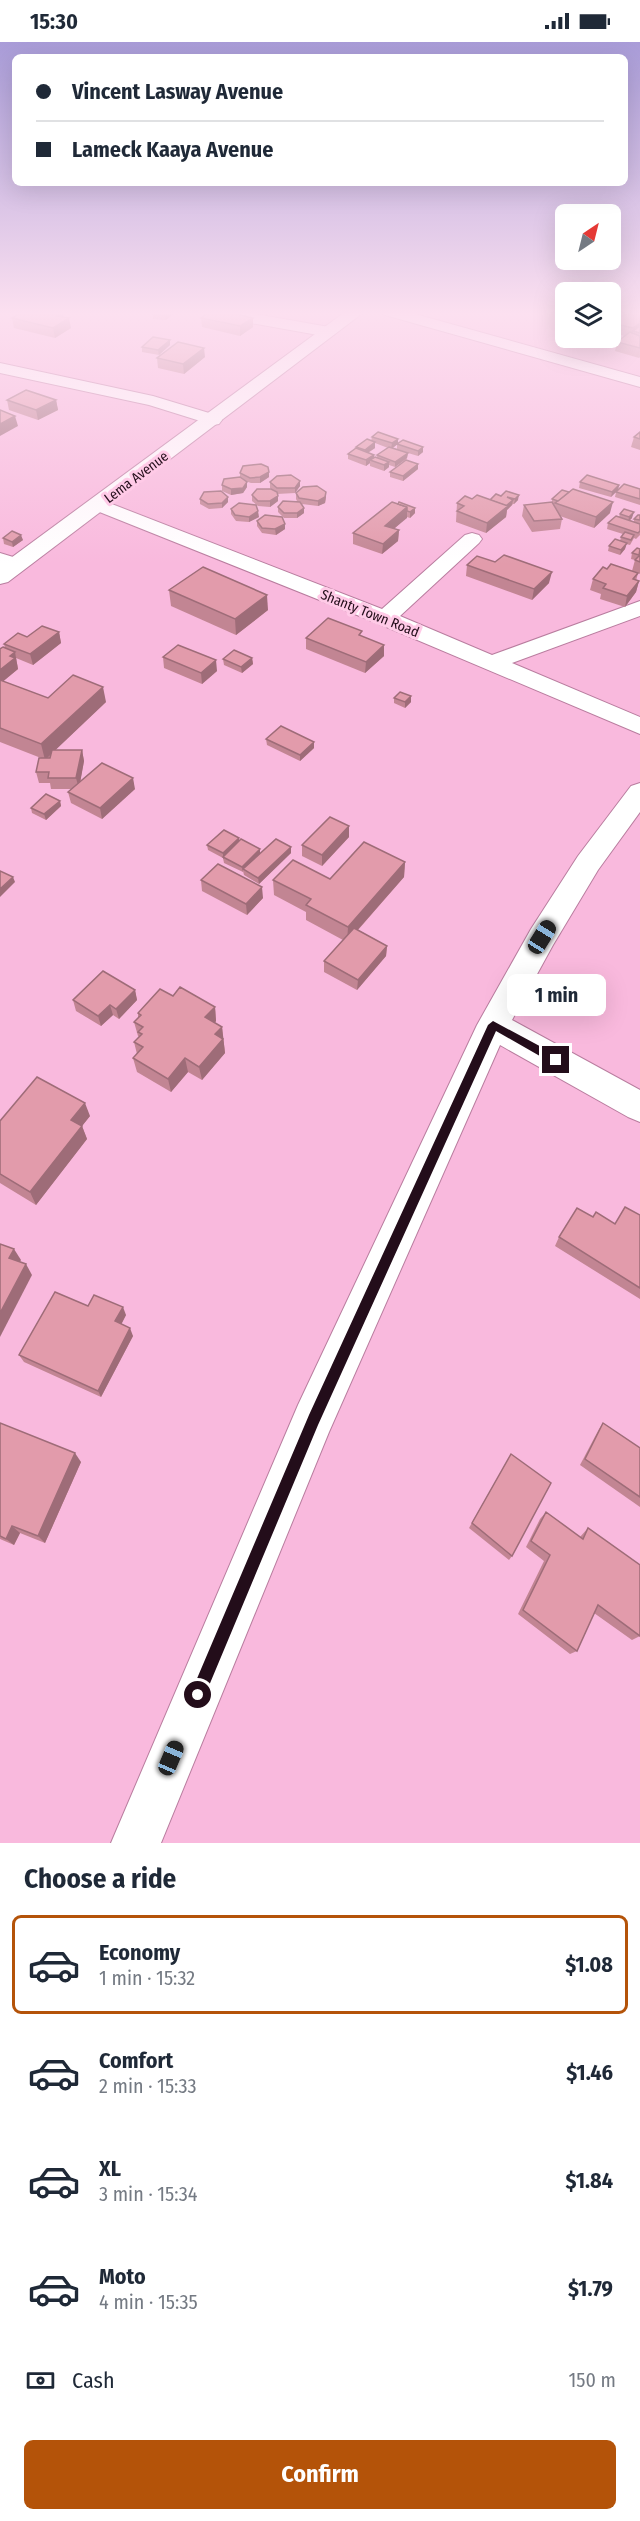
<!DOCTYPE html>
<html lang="en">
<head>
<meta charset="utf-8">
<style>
  body { margin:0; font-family:"Fira Sans Condensed",sans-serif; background:#f2f2f3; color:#1f2937; height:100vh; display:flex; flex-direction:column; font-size:22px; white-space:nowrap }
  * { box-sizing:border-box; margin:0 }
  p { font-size:20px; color:#747a83 }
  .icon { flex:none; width:33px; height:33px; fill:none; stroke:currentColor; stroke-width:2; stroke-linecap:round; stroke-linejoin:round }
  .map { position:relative; height:1801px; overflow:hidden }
  .drawer { display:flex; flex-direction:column; background:#fff; flex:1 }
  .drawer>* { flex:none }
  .top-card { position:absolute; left:12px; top:12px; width:616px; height:132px; border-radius:9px; box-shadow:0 6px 24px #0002; display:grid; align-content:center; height:132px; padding:0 24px; background:#fff }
  .needle { width:39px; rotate:35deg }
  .fabs { position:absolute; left:555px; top:162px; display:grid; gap:12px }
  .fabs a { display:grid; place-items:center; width:66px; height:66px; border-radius:9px; background:#fff; box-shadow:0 6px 24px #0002; font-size:30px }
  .end { position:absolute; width:27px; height:27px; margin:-14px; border:8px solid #230d1a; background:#fff; box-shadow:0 0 0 3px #fff }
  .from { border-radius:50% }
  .bubble { position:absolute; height:42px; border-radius:9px; background:#fff; box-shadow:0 6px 24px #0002; font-size:20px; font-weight:700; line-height:42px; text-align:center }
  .car { position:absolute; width:18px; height:36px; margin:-18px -9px; border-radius:8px; box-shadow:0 0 4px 2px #0007; background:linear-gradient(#222 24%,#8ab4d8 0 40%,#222 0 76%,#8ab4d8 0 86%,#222 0) }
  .top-card b { display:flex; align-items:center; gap:21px; height:57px; font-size:22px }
  .top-card b+b { border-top:2px solid #e0e1e3 }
  .top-card i { width:15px; height:15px; background:#1f2937 }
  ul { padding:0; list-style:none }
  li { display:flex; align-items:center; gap:18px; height:99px; margin:0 12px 9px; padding:0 12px; border:3px solid transparent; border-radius:9px }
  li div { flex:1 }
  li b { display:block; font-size:22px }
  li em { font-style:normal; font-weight:700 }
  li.current { border-color:#b45309 }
  li>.icon { width:54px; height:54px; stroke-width:1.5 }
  h2 { padding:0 24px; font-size:27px; line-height:72px }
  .pay { display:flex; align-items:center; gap:15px; height:66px; padding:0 24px; font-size:22px }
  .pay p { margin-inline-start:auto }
  .button { display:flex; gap:12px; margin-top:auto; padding:12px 24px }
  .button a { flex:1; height:69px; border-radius:9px; background:#b45309; color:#fff; font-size:24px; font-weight:700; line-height:69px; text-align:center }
  .status { display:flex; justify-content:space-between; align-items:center; height:42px; padding:0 30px; background:#fff; direction:ltr }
  .status svg { height:16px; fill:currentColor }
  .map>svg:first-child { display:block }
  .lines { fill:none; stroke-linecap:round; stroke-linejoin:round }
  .minor-casing { stroke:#b97d9f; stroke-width:2 }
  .major-casing { stroke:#b97d9f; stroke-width:2 }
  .minor { fill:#fff; fill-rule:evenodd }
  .major { fill:#fff; fill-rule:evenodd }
  .wall { fill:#c28593; fill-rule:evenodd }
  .shaded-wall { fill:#9e6c78 }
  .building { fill:#e29bab; stroke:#9e6c78; stroke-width:1.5 }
  .route { fill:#230d1a }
  .labels { text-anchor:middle; stroke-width:6; stroke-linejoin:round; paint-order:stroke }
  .far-street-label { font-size:14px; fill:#230d1a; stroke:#ffcae7 }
</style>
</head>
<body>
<div class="status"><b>15:30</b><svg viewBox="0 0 49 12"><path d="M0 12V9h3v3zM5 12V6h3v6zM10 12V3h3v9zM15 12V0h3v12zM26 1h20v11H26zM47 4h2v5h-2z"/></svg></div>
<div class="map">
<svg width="640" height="1801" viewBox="0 0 640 1801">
  <rect width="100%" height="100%" fill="#f9b9dd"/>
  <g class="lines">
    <g class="minor-casing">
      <g id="minor">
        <polygon points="209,270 244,270 329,285 337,290 329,295 217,275"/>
        <polygon points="382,270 408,270 640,335 640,345 385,273"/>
        <polygon points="0,321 153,354 219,374 222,378 219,382 213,383 149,363 0,331"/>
        <polygon points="99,457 382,567 465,493 472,491 479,493 482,497 479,501 400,574 492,613 640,559 640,574 512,621 640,675 640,692 377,581 92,467 89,463 92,459"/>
        <polygon points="0,511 23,518 26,523 23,528 15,529 0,524"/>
        <polygon points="640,741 640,770 598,828 553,903 512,978 640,1048 640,1080 628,1075 500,1003 329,1390 161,1801 111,1801 298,1363 477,983 531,887 578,814 631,744"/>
      </g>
    </g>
    <g class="major-casing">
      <polygon id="major" points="345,270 364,270 8,540 0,542 0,524"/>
    </g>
    <use href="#minor" class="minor"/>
    <use href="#major" class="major"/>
  </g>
  <g class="wall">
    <polygon points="175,270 166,278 153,277 153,272"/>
    <polygon points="640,270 640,315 639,316 615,309 617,300 625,294 610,290 612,281"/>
    <polygon points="63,271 63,275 71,286 55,296 14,286 12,276"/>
    <polygon points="201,276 253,285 240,294 202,285"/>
    <polygon points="170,303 159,313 142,310 142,305"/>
    <polygon points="205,315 184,332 158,326 157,316"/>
    <polygon points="7,358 56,358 58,368 38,378 9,368"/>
    <polygon points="640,390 640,408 631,405 634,395"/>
    <path d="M372,395L398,402L423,410L418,414L408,411L407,416L406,418L418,427L403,439L390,435V430L405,418L395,425L389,423V425L384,429L370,424V421L366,424L348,417V412L356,407V405L371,399ZM375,401L388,406L377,413V415L374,416L368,411L375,406ZM397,402V407L393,406Z"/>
    <polygon points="240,431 269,435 260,441 251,441 245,439 247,445 243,451 231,453 222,449 222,443 240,435"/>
    <polygon points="300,439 300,444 295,451 277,452 278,459 270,465 258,464 252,459 252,453 272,448 270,446 270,440"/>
    <polygon points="580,440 619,443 618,448 611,455 579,446"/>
    <polygon points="640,447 640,463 615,455 616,450"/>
    <polygon points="506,449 518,458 514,462 513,462 507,468 506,475 486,491 456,480 457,461 472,457 490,458 501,454"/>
    <polygon points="326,450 326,455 325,461 318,464 302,462 304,466 304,471 297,476 284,476 278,470 278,465 297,459 296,457 296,451"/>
    <polygon points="228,455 228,460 222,466 209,467 200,462 200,457"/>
    <polygon points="552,457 610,471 594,486 560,474 562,477 560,487 532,490 522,474 524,463 552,461"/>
    <polygon points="392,460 415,471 410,476 407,475 394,487 399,488 398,499 382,512 353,502 353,491"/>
    <polygon points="231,467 259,475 249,480 236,479 231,472"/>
    <polygon points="620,472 632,476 630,478 634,480 634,477 640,473 640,493 636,497 634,496 630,503 626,502 625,507 620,513 608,509 609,504 620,499 621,495 623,492 607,487 608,481 619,475"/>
    <polygon points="257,479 285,482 285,487 276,493 262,491 257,484"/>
    <polygon points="3,496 23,498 13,505 4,502"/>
    <polygon points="640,507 640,532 638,531 636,539 639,539 636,550 625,565 600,557 601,552 590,548 593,537 607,527 632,529 635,518 631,517 632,511"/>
    <polygon points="467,523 549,541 532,558 466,534"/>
    <polygon points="169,548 268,568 236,593 171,564"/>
    <polygon points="59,590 61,601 33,623 16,616 18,627 3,639 48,656 106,660 55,708 82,708 84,719 80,740 135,747 102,777 71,761 68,750 72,747 51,747 50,741 39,741 36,730 41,716 0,700 0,607 5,606 4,602 27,595"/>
    <polygon points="306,596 384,614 365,631 306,607"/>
    <polygon points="163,615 217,629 202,642 164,626"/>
    <polygon points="252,616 253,622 242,631 224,623 223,617"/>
    <polygon points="411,654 411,660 405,666 394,661 394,656"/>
    <polygon points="266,697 314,706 300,719 267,703"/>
    <polygon points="60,759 61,764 46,778 32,771 31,766"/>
    <polygon points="349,784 349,795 322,824 302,814 302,803"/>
    <polygon points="239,800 260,807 260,812 291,811 259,842 244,833 243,829 243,830 224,821 223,816 208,808 207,803"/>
    <polygon points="405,820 404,835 358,888 387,904 386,914 357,948 324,930 324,919 343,898 306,878 306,870 274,853 273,838 330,837"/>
    <polygon points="201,838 263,856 247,873 202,849"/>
    <polygon points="135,948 137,958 119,977 113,973 101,984 76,969 73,958"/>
    <polygon points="173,954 215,965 216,979 215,981 222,985 225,1011 202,1038 188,1030 171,1050 137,1030 133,1016 137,1012 134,1000 139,995 138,994 134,980 138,976 138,971"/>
    <polygon points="90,1074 82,1084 87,1097 36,1163 0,1141 0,1079"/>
    <polygon points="640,1173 640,1257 555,1204 559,1195 593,1175 615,1182"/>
    <polygon points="88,1264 126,1273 121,1282 133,1294 101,1355 24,1320 19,1313"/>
    <polygon points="0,1381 81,1420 45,1501 20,1491 14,1503 0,1497"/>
    <polygon points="603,1381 640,1406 640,1465 580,1423 599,1387"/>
    <polygon points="511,1412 512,1514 509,1518 469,1486"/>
    <polygon points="546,1470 580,1495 588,1486 640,1594 632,1598 594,1571 577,1609 570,1612 518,1572 544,1519 526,1505 540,1477"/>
  </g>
  <g class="shaded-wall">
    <polygon points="169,270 175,270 166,278 166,274"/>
    <polygon points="63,271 64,279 69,276 71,286 55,296 53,286 57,274"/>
    <polygon points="253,276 253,285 240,294 240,284"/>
    <polygon points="640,281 640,289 633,289 632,295 631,296 633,286"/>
    <polygon points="170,298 170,303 159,313 158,308"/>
    <polygon points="204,306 205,315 184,332 183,322"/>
    <polygon points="56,358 58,368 38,378 36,368"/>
    <polygon points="15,374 18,384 0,394 0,382"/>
    <polygon points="398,397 398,402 391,407 392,401"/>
    <polygon points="375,400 375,406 364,413 365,408"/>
    <polygon points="423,405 423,410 418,414 418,409"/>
    <polygon points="408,411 407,416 395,425 395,420"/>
    <polygon points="374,413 374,418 370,418 370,421 366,424 366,418"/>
    <polygon points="389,420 389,425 384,429 384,423"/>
    <polygon points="418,422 418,427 403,439 403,434"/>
    <polygon points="269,430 269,435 260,441 260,435"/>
    <polygon points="300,439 300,444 295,451 295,446"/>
    <polygon points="247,440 247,445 243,451 231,453 231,447"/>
    <polygon points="619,443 618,448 611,455 612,450"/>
    <polygon points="326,450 326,455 325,461 318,464 318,459"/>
    <polygon points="519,453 518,458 514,462 515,457"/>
    <polygon points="278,454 278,459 270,465 270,459"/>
    <polygon points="228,455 228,460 222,466 222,461"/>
    <polygon points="513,458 512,463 507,468 506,475 486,491 487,481"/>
    <polygon points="613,460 610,471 594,486 596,475"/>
    <polygon points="407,465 407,476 385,494 385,484"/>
    <polygon points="304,466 304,471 297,476 297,471"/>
    <polygon points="415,466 415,471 410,476 410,470"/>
    <polygon points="258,469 259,475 249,480 249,475"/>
    <polygon points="634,470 632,476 628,480 629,475"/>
    <polygon points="285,482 285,487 276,493 275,487"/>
    <polygon points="399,488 398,499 382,512 383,502"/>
    <polygon points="21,493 23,498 13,505 12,500"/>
    <polygon points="627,501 625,507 620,513 621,508"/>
    <polygon points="552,530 549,541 532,558 534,547"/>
    <polygon points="639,539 636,550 625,565 627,554"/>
    <polygon points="267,553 268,568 236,593 235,577"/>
    <polygon points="59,590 61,601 33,623 30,612"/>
    <polygon points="384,603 384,614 365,631 366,620"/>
    <polygon points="15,610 18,627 0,642 0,628 10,614"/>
    <polygon points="252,616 253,622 242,631 241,625"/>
    <polygon points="216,618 217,629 202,642 201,631"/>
    <polygon points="103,645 106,660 45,718 41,702"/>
    <polygon points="411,654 411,660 405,666 405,660"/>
    <polygon points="314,700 314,706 300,719 300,713"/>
    <polygon points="82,708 84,719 79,747 76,736"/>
    <polygon points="133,736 135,747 102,777 100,766"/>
    <polygon points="60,759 61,764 46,778 44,772"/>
    <polygon points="349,784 349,795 322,824 322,813"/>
    <polygon points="239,796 239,802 223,817 223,811"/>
    <polygon points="291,805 291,811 259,842 258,836"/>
    <polygon points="260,807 260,813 243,827 243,830 242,825"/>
    <polygon points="405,820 404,835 347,900 348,885"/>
    <polygon points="13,835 15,840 0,855 0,847"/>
    <polygon points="262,845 263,856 247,873 246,862"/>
    <polygon points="387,904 386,914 357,948 358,938"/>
    <polygon points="135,948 137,958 119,977 116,967"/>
    <polygon points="110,963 113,973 101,984 98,974"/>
    <polygon points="215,965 216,979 207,990 205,975"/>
    <polygon points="222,985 225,1011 202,1038 199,1025 215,992"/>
    <polygon points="185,1016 188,1030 171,1050 168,1037"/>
    <polygon points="85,1061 90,1074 82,1084 87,1097 36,1163 30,1150 71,1078"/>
    <polygon points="14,1207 21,1218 16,1227 9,1216"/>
    <polygon points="26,1222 32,1233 0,1295 0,1271"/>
    <polygon points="123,1265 126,1273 119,1287 115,1279"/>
    <polygon points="130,1286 133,1294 101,1355 98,1349"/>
    <polygon points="75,1411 81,1420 45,1501 38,1494"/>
    <polygon points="12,1484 20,1491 14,1503 6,1497"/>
  </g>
  <g class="building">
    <polygon points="23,270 60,270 63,271 57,274 69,276 53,286 12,276"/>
    <polygon points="155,270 169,270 166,274 153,272"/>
    <polygon points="210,270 228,270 253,276 240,284 201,276"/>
    <polygon points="628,270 640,270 640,281 633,286 612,281"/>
    <polygon points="640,284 640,291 633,289"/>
    <polygon points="630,290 640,294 640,306 617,300"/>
    <polygon points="153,295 170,298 158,308 142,305"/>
    <polygon points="178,300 204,306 183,322 157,316"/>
    <polygon points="26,348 56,358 36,368 7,358"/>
    <polygon points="0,368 15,374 0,382"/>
    <polygon points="378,390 398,397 392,401 372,395"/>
    <polygon points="640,390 640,397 634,395"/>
    <polygon points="367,397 375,400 365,408 356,405"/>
    <polygon points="403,398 423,405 418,409 397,402"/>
    <polygon points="389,405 408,411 395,420 377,413"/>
    <polygon points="356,406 374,413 366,418 348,412"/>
    <polygon points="375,415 389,420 384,423 370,418"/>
    <polygon points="406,418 418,422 403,434 390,430"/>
    <polygon points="261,422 268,425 269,430 260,435 250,436 240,431 243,424"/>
    <polygon points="291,433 300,439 295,446 277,446 270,440 277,434"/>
    <polygon points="587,433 619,443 612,450 580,440"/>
    <polygon points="240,435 247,440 243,446 231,447 222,443 224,437"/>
    <polygon points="624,442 640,447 640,457 616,450"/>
    <polygon points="317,444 326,450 325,455 318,459 299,456 296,451 303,445"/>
    <polygon points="257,447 271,447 277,450 278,454 270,459 258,459 252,453"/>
    <polygon points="573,447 613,460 596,475 555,461"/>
    <polygon points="562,448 569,450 558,459 552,457"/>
    <polygon points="221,449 228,455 222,461 208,462 200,457 204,450"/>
    <polygon points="506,449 519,453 515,457 507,455 513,458 506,464 490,458 496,452 501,454"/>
    <polygon points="477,453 508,464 487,481 457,469 464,464 457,461 465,454 472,457"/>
    <polygon points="283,459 300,460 304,466 297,471 284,471 278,465"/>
    <polygon points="392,460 407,465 385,484 399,488 383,502 353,491"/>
    <polygon points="399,460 415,466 410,470 407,469 407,465 398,462"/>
    <polygon points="552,460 562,477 534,479 524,463"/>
    <polygon points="239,461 256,463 258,469 249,475 235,473 231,467"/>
    <polygon points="624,467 634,470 629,475 620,472"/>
    <polygon points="265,473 282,475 285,482 275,487 262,486 257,479"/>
    <polygon points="638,473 640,473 640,478 634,477"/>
    <polygon points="616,474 640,482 640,489 638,491 608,481"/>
    <polygon points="12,489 21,493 12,500 3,496"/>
    <polygon points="625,490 634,493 631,498 621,495"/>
    <polygon points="615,497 627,501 621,508 609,504"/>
    <polygon points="637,506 640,507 639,513 632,511"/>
    <polygon points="504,513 552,530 534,547 467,523 477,514 495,520"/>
    <polygon points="640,513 640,520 635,518"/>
    <polygon points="611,522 638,531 633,537 639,539 627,554 603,546 606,542 593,537 603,525 607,527"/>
    <polygon points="203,525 267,553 235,577 169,548"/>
    <polygon points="328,576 362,589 359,593 384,603 366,620 306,596"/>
    <polygon points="42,584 59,590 30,612 4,602 18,591 27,595"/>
    <polygon points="178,603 216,618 201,631 163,615"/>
    <polygon points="3,605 15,610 10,614 15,616 0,628 0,607"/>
    <polygon points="234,608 252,616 241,625 223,617"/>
    <polygon points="73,633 103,645 41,702 0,686 0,638 48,656"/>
    <polygon points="400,650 411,654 405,660 394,656"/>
    <polygon points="281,684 314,700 300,713 266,697"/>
    <polygon points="52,708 82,708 76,736 48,736 49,730 36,730 39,716 50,716"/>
    <polygon points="102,721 133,736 100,766 68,750"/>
    <polygon points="46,752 60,759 44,772 31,766"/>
    <polygon points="330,775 349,784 322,813 302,803"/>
    <polygon points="224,788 239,796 223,811 207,803"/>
    <polygon points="241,797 260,807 242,825 223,815"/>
    <polygon points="276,797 291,805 258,836 243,827"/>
    <polygon points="364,800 405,820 348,885 306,863 311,857 273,838 293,818 330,837"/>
    <polygon points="218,822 262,845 246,862 201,838"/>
    <polygon points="0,829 13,835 0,847"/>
    <polygon points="354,886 387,904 358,938 324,919"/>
    <polygon points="103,929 135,948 116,967 110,963 98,974 73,958"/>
    <polygon points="180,945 215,965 205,975 222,985 215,992 223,997 199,1025 185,1016 168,1037 133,1016 143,1005 134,1000 142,992 138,990 143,985 134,980 141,973 138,971 160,947 173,954"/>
    <polygon points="37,1035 85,1061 71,1078 82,1084 30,1150 0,1132 0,1079"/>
    <polygon points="625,1165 640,1173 640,1246 559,1195 577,1166 593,1175 596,1170 615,1182"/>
    <polygon points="0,1202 14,1207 9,1216 26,1222 0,1271"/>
    <polygon points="55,1250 88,1264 94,1253 123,1265 115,1279 130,1286 98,1349 19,1313"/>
    <polygon points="0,1381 75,1411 38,1494 12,1484 6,1497 0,1494"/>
    <polygon points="603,1381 640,1406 640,1455 585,1417"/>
    <polygon points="511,1412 551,1441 512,1514 472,1481"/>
    <polygon points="546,1470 583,1497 588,1486 640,1523 640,1594 598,1563 577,1609 523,1568 550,1513 531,1499"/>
  </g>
  <linearGradient id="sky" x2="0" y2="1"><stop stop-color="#a99cd8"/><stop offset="0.52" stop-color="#fce0f0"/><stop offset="1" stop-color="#fce0f0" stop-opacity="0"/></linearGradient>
  <rect width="640" height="522" fill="url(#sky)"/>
  <polygon class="route" points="493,979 560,1015 562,1018 560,1021 552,1021 496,989 318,1383 203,1658 198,1661 193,1658 190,1653 309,1373 488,983"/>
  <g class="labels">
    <g class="far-street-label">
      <text transform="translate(136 435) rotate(-37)" y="5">Lema Avenue</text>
      <text transform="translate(370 571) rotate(22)" y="5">Shanty Town Road</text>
    </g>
  </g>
</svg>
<div class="fabs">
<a><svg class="needle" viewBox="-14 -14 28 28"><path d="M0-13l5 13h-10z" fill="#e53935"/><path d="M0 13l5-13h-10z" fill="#747a83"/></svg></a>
<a><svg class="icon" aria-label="layers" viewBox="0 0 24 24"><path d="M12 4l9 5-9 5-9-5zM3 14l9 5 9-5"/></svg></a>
</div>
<i class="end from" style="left:198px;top:1653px"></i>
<i class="end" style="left:556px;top:1018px"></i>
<div class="bubble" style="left:507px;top:932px;width:99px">1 min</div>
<i class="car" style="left:542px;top:895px;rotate:32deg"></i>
<i class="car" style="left:171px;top:1716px;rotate:23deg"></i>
<div class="top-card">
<b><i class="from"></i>Vincent Lasway Avenue</b>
<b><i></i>Lameck Kaaya Avenue</b>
</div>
</div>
<section class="drawer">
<h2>Choose a ride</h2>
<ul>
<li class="current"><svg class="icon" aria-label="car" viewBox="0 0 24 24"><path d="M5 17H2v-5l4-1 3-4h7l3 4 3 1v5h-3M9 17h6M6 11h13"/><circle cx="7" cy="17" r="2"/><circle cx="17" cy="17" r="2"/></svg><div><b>Economy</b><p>1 min · 15:32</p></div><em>$1.08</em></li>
<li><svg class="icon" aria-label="car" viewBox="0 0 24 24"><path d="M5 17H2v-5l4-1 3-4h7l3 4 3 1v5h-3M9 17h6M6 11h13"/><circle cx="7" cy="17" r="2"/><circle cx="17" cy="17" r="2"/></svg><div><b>Comfort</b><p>2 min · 15:33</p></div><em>$1.46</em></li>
<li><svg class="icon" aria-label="car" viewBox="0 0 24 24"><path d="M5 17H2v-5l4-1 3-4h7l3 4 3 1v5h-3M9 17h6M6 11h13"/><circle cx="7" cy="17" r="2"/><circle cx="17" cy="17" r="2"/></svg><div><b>XL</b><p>3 min · 15:34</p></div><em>$1.84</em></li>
<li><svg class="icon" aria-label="car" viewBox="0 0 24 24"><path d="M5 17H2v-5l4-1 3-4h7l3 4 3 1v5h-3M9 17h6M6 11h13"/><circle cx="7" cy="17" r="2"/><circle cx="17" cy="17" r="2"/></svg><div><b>Moto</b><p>4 min · 15:35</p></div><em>$1.79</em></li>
</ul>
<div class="pay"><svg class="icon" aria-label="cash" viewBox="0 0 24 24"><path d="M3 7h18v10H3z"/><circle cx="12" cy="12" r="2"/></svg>Cash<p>150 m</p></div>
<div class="button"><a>Confirm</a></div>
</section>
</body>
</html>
